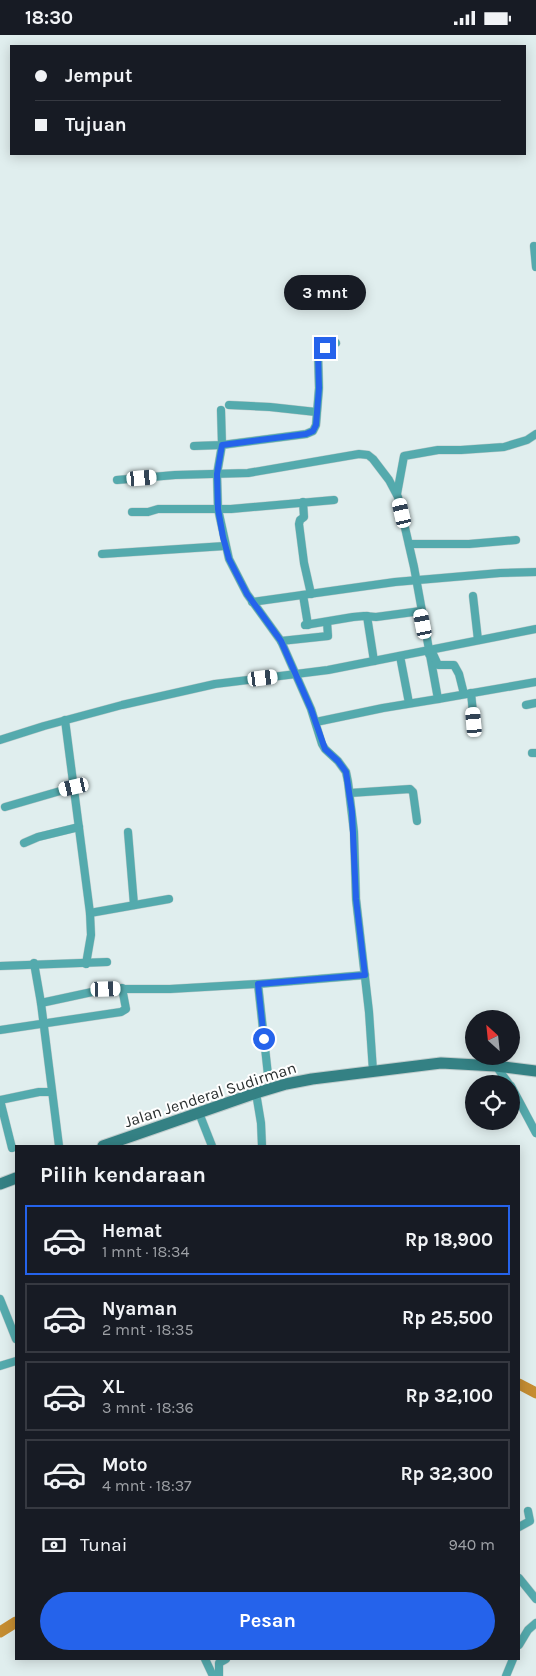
<!DOCTYPE html>
<html lang="id">
<head>
<meta charset="utf-8">
<style>
  body { margin:0; font-family:Karla,sans-serif; background:#242831; color:#f1f3f6; height:100vh; display:flex; flex-direction:column; font-size:19px; white-space:nowrap }
  * { box-sizing:border-box; margin:0 }
  p { font-size:16px; color:#9ea1a6 }
  .icon { flex:none; width:28px; height:28px; fill:none; stroke:currentColor; stroke-width:2; stroke-linecap:round; stroke-linejoin:round }
  .map { position:relative; flex:1; overflow:hidden }
  .details { position:absolute; left:15px; top:1110px; width:505px; height:515px; display:flex; flex-direction:column; background:#171b24; border-radius:0px; box-shadow:0 2px 12px #0003 }
  .details>* { flex:none }
  .hud { position:absolute; left:10px; top:10px; width:516px; height:110px; border-radius:0px; box-shadow:0 2px 12px #0003; display:grid; align-content:center; height:110px; padding:0 25px; background:#171b24 }
  .needle { width:32px; rotate:333deg }
  .controls { position:absolute; left:465px; top:975px; display:grid; gap:10px }
  .controls a { display:grid; place-items:center; width:55px; height:55px; border-radius:50%; background:#171b24; box-shadow:0 2px 12px #0003; font-size:25px }
  .end { position:absolute; width:22px; height:22px; margin:-11px; border:6px solid #2563eb; background:#fff; box-shadow:0 0 0 2px #fff }
  .from { border-radius:50% }
  .bubble { position:absolute; height:35px; border-radius:18px; background:#171b24; box-shadow:0 2px 12px #0003; font-size:16px; font-weight:700; line-height:35px; text-align:center }
  .car { position:absolute; width:15px; height:30px; margin:-15px -8px; border-radius:6px; box-shadow:0 0 4px 1px #0007; background:linear-gradient(#fff 24%,#345 0 40%,#fff 0 76%,#345 0 86%,#fff 0) }
  .hud b { display:flex; align-items:center; gap:18px; height:48px; font-size:19px }
  .hud b+b { border-top:1px solid #363941 }
  .hud i { width:12px; height:12px; background:#f1f3f6 }
  ul { padding:0; list-style:none }
  li { display:flex; align-items:center; gap:15px; height:70px; margin:0 10px 8px; padding:0 15px; border:2px solid #363941; border-radius:0px }
  li div { flex:1 }
  li b { display:block; font-size:19px }
  li em { font-style:normal; font-weight:700 }
  li.current { border-color:#2563eb }
  li>.icon { width:45px; height:45px; stroke-width:1.5 }
  h2 { padding:0 25px; font-size:22px; line-height:60px }
  .pay { display:flex; align-items:center; gap:12px; height:55px; padding:0 25px; font-size:19px }
  .pay p { margin-inline-start:auto }
  .cta { display:flex; gap:10px; margin-top:auto; padding:10px 25px }
  .cta a { flex:1; height:58px; border-radius:30px; background:#2563eb; color:#fff; font-size:20px; font-weight:700; line-height:58px; text-align:center }
  .status { display:flex; justify-content:space-between; align-items:center; height:35px; padding:0 25px; background:#171b24; direction:ltr }
  .status svg { height:14px; fill:currentColor }
  .map>svg:first-child { display:block }
  .lines { fill:none; stroke-linecap:round; stroke-linejoin:round }
  .river { stroke:#c58d32; stroke-width:11 }
  .street-casing { stroke:#bfcccc; stroke-width:9 }
  .secondary-casing { stroke:#bfcccc; stroke-width:13 }
  .street { stroke:#54aaad; stroke-width:8 }
  .secondary { stroke:#348184; stroke-width:11 }
  .route { stroke:#2563eb; stroke-width:6 }
  .labels { text-anchor:middle; stroke-width:4; stroke-linejoin:round; paint-order:stroke }
  .street-label { font-size:16px; fill:#2b3030; stroke:#fff }
</style>
</head>
<body>
<div class="status"><b>18:30</b><svg viewBox="0 0 49 12"><path d="M0 12V9h3v3zM5 12V6h3v6zM10 12V3h3v9zM15 12V0h3v12zM26 1h20v11H26zM47 4h2v5h-2z"/></svg></div>
<div class="map">
<svg width="536" height="1641" viewBox="0 0 536 1641">
  <rect width="100%" height="100%" fill="#e0eeee"/>
  <g class="lines">
    <g class="river">
      <polyline points="519,1349 536,1358"/>
      <polyline points="0,1597 16,1587"/>
    </g>
    <g class="street-casing">
      <g id="street">
        <polyline points="534,211 536,232"/>
        <polyline points="336,308 318,317 319,353 316,390 313,396 306,399 222,410 217,439 218,474 229,524 247,559 281,606 311,674 322,709 325,714 338,726 346,737 348,747 354,797 356,864 369,977 373,1036"/>
        <polyline points="229,370 270,372 316,377"/>
        <polyline points="194,411 222,410 221,375"/>
        <polyline points="117,445 175,440 248,438 359,419 368,420 373,424 389,445 398,462 414,532 438,664 383,673 316,687"/>
        <polyline points="397,459 404,421 438,415 461,415 504,412 527,405 536,399"/>
        <polyline points="303,467 304,482 300,485 299,489 304,528 311,559"/>
        <polyline points="132,477 148,477 158,474 231,474 334,465"/>
        <polyline points="409,509 469,509 516,505"/>
        <polyline points="102,519 225,511"/>
        <polyline points="303,560 308,590"/>
        <polyline points="473,561 478,605"/>
        <polyline points="252,567 395,547 500,538 536,537"/>
        <polyline points="367,581 374,626"/>
        <polyline points="305,590 353,582 364,581 376,582 421,576"/>
        <polyline points="281,606 328,601 327,587"/>
        <polyline points="429,619 433,619 438,630 454,630 459,639 464,659"/>
        <polyline points="400,621 409,668"/>
        <polyline points="471,658 474,687"/>
        <polyline points="438,664 536,647"/>
        <polyline points="526,670 536,668"/>
        <polyline points="65,685 90,878 91,900 86,929"/>
        <polyline points="0,705 44,691 122,670 215,649 328,635 536,594"/>
        <polyline points="532,718 536,718"/>
        <polyline points="350,758 410,754 413,757 417,786"/>
        <polyline points="5,772 74,752"/>
        <polyline points="128,797 134,870"/>
        <polyline points="24,808 38,802 79,792"/>
        <polyline points="90,878 169,864"/>
        <polyline points="34,928 41,968 59,1111"/>
        <polyline points="0,931 107,927"/>
        <polyline points="41,968 106,954 170,954 258,949"/>
        <polyline points="0,995 121,977 126,974 122,953"/>
        <polyline points="496,1031 509,1049"/>
        <polyline points="268,1040 258,949 365,940"/>
        <polyline points="511,1051 536,1098"/>
        <polyline points="256,1058 261,1088 262,1111"/>
        <polyline points="0,1065 39,1057 51,1057"/>
        <polyline points="0,1065 12,1113"/>
        <polyline points="199,1078 212,1111"/>
        <polyline points="0,1264 16,1304"/>
        <polyline points="0,1331 16,1326"/>
        <polyline points="519,1492 530,1486 528,1476"/>
        <polyline points="519,1543 536,1564"/>
        <polyline points="519,1610 528,1595 536,1588"/>
        <polyline points="205,1624 213,1641"/>
        <polyline points="219,1641 219,1628 226,1624"/>
        <polyline points="506,1641 513,1624"/>
      </g>
    </g>
    <g class="secondary-casing">
      <g id="secondary">
        <polyline points="103,1111 256,1058 286,1049 312,1044 441,1028 496,1031 536,1036"/>
        <polyline points="0,1149 16,1143"/>
      </g>
    </g>
    <use href="#street" class="street"/>
    <use href="#secondary" class="secondary"/>
  </g>
  <g class="lines">
    <polyline class="route" points="264,1004 258,949 365,940 356,864 352,777 346,737 338,726 325,714 311,674 281,606 247,559 229,524 223,502 218,474 217,439 222,410 306,399 313,396 316,390 319,353 318,319 320,315 325,313"/>
  </g>
  <g class="labels">
    <g class="street-label">
      <text transform="translate(210 1059) rotate(-18)" y="6">Jalan Jenderal Sudirman</text>
    </g>
  </g>
</svg>
<div class="controls">
<a><svg class="needle" viewBox="-14 -14 28 28"><path d="M0-13l5 13h-10z" fill="#e53935"/><path d="M0 13l5-13h-10z" fill="#9ea1a6"/></svg></a>
<a><svg class="icon" aria-label="locate" viewBox="0 0 24 24"><circle cx="12" cy="12" r="6"/><path d="M12 2v4M12 18v4M2 12h4M18 12h4"/></svg></a>
</div>
<i class="end from" style="left:264px;top:1004px"></i>
<i class="end" style="left:325px;top:313px"></i>
<div class="bubble" style="left:284px;top:240px;width:82px">3 mnt</div>
<i class="car" style="left:142px;top:443px;rotate:85deg"></i>
<i class="car" style="left:402px;top:478px;rotate:347deg"></i>
<i class="car" style="left:423px;top:589px;rotate:349deg"></i>
<i class="car" style="left:263px;top:643px;rotate:83deg"></i>
<i class="car" style="left:474px;top:687px;rotate:355deg"></i>
<i class="car" style="left:74px;top:752px;rotate:257deg"></i>
<i class="car" style="left:106px;top:954px;rotate:88deg"></i>
<div class="hud">
<b><i class="from"></i>Jemput</b>
<b><i></i>Tujuan</b>
</div>
<section class="details">
<h2>Pilih kendaraan</h2>
<ul>
<li class="current"><svg class="icon" aria-label="car" viewBox="0 0 24 24"><path d="M5 17H2v-5l4-1 3-4h7l3 4 3 1v5h-3M9 17h6M6 11h13"/><circle cx="7" cy="17" r="2"/><circle cx="17" cy="17" r="2"/></svg><div><b>Hemat</b><p>1 mnt · 18:34</p></div><em>Rp 18,900</em></li>
<li><svg class="icon" aria-label="car" viewBox="0 0 24 24"><path d="M5 17H2v-5l4-1 3-4h7l3 4 3 1v5h-3M9 17h6M6 11h13"/><circle cx="7" cy="17" r="2"/><circle cx="17" cy="17" r="2"/></svg><div><b>Nyaman</b><p>2 mnt · 18:35</p></div><em>Rp 25,500</em></li>
<li><svg class="icon" aria-label="car" viewBox="0 0 24 24"><path d="M5 17H2v-5l4-1 3-4h7l3 4 3 1v5h-3M9 17h6M6 11h13"/><circle cx="7" cy="17" r="2"/><circle cx="17" cy="17" r="2"/></svg><div><b>XL</b><p>3 mnt · 18:36</p></div><em>Rp 32,100</em></li>
<li><svg class="icon" aria-label="car" viewBox="0 0 24 24"><path d="M5 17H2v-5l4-1 3-4h7l3 4 3 1v5h-3M9 17h6M6 11h13"/><circle cx="7" cy="17" r="2"/><circle cx="17" cy="17" r="2"/></svg><div><b>Moto</b><p>4 mnt · 18:37</p></div><em>Rp 32,300</em></li>
</ul>
<div class="pay"><svg class="icon" aria-label="cash" viewBox="0 0 24 24"><path d="M3 7h18v10H3z"/><circle cx="12" cy="12" r="2"/></svg>Tunai<p>940 m</p></div>
<div class="cta"><a>Pesan</a></div>
</section>
</div>
</body>
</html>
